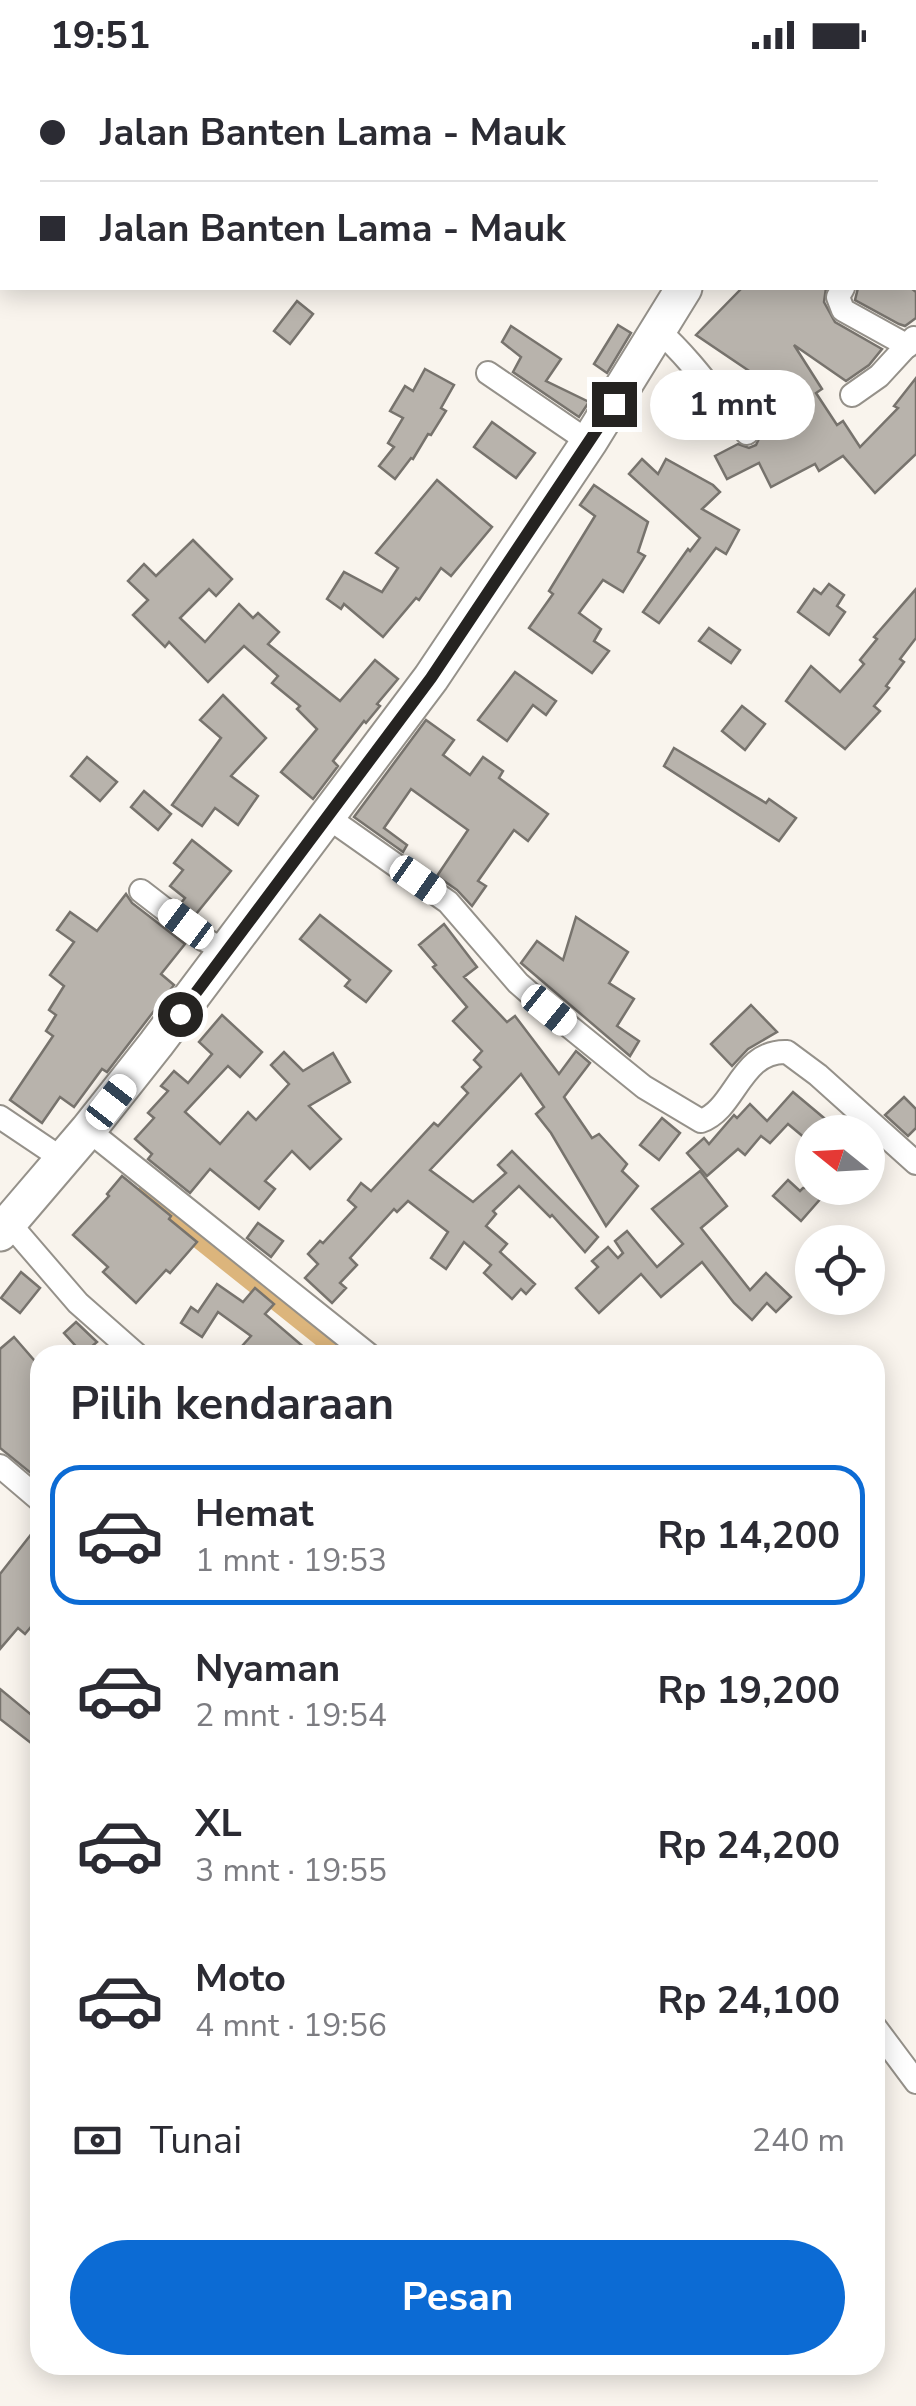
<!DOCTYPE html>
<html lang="id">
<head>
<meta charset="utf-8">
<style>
  body { margin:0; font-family:"Nunito Sans",sans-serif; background:#f7f7f7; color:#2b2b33; height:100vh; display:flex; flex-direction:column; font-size:38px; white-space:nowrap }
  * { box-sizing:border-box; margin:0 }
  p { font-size:32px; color:#7c7c81 }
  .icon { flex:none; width:55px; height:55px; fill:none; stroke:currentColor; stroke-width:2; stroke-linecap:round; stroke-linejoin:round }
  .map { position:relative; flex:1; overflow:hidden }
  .drawer { position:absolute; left:30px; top:1275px; width:855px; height:1030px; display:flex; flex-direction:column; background:#fff; border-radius:30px; box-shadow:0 5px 25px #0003 }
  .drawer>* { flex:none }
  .top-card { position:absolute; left:0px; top:0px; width:918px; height:220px; box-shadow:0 5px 25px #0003; display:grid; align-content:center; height:220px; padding:0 40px; background:#fff }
  .needle { width:65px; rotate:288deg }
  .fabs { position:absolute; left:795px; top:1045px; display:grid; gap:20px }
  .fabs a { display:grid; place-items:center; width:90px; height:90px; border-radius:50%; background:#fff; box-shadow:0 5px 25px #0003; font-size:50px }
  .end { position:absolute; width:45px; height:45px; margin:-22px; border:12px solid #252321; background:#fff; box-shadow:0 0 0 5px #fff }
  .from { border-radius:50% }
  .bubble { position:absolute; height:70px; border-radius:35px; background:#fff; box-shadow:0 5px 25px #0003; font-size:32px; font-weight:700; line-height:70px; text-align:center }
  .car { position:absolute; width:30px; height:60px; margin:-30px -15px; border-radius:12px; box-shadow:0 0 8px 2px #0007; background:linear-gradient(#fff 24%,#345 0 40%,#fff 0 76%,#345 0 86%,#fff 0) }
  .top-card b { display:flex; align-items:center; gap:35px; height:95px; font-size:38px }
  .top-card b+b { border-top:2px solid #e1e1e2 }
  .top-card i { width:25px; height:25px; background:#2b2b33 }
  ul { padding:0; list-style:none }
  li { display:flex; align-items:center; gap:30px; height:140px; margin:0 20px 15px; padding:0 20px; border:5px solid transparent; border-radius:30px }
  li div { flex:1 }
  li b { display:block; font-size:38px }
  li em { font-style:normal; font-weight:700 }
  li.selected { border-color:#0c6bd4 }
  li>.icon { width:90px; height:90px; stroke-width:1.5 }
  h2 { padding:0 40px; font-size:45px; line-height:120px }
  .pay { display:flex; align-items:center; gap:25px; height:110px; padding:0 40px; font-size:38px }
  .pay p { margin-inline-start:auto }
  .cta { display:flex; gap:20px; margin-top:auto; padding:20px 40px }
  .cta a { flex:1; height:115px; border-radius:60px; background:#0c6bd4; color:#fff; font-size:40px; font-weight:700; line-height:115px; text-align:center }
  .status { display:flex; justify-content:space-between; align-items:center; height:70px; padding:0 50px; background:#fff; direction:ltr }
  .status svg { height:28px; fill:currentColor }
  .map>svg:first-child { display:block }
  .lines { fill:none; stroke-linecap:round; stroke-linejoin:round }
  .canal { stroke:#dcb57c; stroke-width:22 }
  .building { fill:#b8b3ac; stroke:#77736d; stroke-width:2.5 }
  .street-casing { stroke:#95918a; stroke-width:26 }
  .primary-casing { stroke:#95918a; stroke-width:39 }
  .street { stroke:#fff; stroke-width:22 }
  .primary { stroke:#fff; stroke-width:35 }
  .route { stroke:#252321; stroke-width:12 }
</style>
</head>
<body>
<div class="status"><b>19:51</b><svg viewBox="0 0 49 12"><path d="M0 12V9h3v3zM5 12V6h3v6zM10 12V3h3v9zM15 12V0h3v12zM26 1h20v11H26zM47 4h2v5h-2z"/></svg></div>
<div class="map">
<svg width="916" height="2336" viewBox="0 0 916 2336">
  <rect width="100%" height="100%" fill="#f9f4ed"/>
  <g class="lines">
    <polyline class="canal" points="149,1122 196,1165 346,1285"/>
  </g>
  <g class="building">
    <polygon points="742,218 826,218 824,232 835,252 882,279 869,295 846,311 794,275 822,319 816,323 837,355 843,351 860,377 898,338 894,336 916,308 916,384 875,423 843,386 819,401 815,394 771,417 759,393 727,409 715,386 738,374 749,378 756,375 762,362 789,348 780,335 789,328 696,265"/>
    <polygon points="858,218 911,218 916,222 916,248 905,256 899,254 855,230"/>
    <polygon points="297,231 313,244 290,274 274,261"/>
    <polygon points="618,255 631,263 607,303 594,294"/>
    <polygon points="511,256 561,289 546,311 589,332 579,347 513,302 521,287 502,272"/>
    <polygon points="425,299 454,315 441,338 446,341 431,365 428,364 413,389 411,388 395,409 379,396 394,377 388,373 403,348 390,341 405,316 413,321"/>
    <polygon points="492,352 535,383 516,408 474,377"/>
    <polygon points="642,389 658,404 666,389 713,415 720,422 702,439 739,460 726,484 716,478 659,553 643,542 688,479 690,481 700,468 629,404"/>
    <polygon points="437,410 492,457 451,506 441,498 419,530 416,528 383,567 344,534 341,539 327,529 344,502 382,522 398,498 376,483"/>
    <polygon points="594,415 648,452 638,482 645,486 623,522 603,510 579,543 601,559 594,571 609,581 592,603 529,558 553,524 549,521 595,446 580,435"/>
    <polygon points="193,470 232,509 216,526 209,519 180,548 205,572 239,534 253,548 258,543 279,562 268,574 340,631 375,590 398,609 377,634 380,636 366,653 364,651 333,691 338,696 313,729 281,702 317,659 297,639 300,636 272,613 278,606 244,576 208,612 169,572 165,577 133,545 148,530 128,511 144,494 156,506"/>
    <polygon points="829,514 844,525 837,536 845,542 829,565 798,542 814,519 821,524"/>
    <polygon points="916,519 916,568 900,589 904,592 886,616 889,618 874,636 880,641 845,679 786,631 811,596 840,622 864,594 860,590 877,569 874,567"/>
    <polygon points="709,558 740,580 731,593 699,571"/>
    <polygon points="515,602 556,631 546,645 533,635 507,671 478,650"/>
    <polygon points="223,625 266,668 231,706 258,726 238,755 215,738 202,756 172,735 221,668 200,650"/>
    <polygon points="742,636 765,654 745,680 722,661"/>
    <polygon points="426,650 454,670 443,685 470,705 483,687 503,701 499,708 548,744 528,771 514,760 478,811 486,816 472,836 457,820 437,806 468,760 411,719 384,758 407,775 403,782 354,747"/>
    <polygon points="674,678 766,733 769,729 796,748 779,771 664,696"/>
    <polygon points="87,687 117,712 100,731 71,706"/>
    <polygon points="144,721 171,744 158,760 131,737"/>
    <polygon points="192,770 231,801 196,844 181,833 185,828 170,816 183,800 174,793"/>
    <polygon points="126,824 132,833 185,874 161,904 174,915 107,1002 102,999 74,1037 60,1027 42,1053 10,1030 53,966 46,961 56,945 49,940 64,916 50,905 74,872 57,860 70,842 97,861"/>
    <polygon points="320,845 391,901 366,932 345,916 350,910 300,869"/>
    <polygon points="576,847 628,882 609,913 634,929 617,956 639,971 630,986 521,893 537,871 563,890"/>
    <polygon points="444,854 477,897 464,907 507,952 515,946 559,1004 576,981 590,993 564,1027 592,1068 599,1064 627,1094 622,1101 638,1116 606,1156 551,1063 536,1044 544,1037 521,1004 430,1100 473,1132 506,1103 498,1095 512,1081 598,1167 585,1182 552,1145 550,1147 519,1116 493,1141 496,1144 486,1156 507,1174 500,1182 535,1214 526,1224 521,1219 512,1229 484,1203 491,1195 464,1172 446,1199 431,1188 448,1162 408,1131 397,1142 394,1139 350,1188 357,1195 340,1213 346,1218 332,1233 305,1208 318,1194 308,1184 320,1171 323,1173 356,1137 348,1130 361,1113 371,1121 434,1053 438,1056 468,1023 462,1017 481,997 474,990 482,981 453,951 467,937 433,897 436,895 419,875"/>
    <polygon points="751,935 777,962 748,979 732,996 711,974"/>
    <polygon points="222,945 262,982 240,1007 228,996 185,1042 220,1074 248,1042 256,1050 289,1014 271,995 284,982 303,1001 333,983 350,1012 309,1036 341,1069 310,1099 292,1081 265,1111 275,1119 259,1139 210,1099 190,1123 148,1089 152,1084 135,1069 154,1048 148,1043 168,1021 161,1016 174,1001 188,1013 212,984 199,972"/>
    <polygon points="793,1022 830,1053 823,1062 812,1062 812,1074 788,1054 770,1073 761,1066 745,1085 738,1079 707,1106 687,1083 704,1068 709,1074 734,1045 737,1048 750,1034 767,1051"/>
    <polygon points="904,1027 916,1039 916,1058 908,1066 885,1045"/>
    <polygon points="662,1048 680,1063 659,1090 640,1075"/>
    <polygon points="700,1101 727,1136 701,1158 750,1220 766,1203 791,1227 776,1242 767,1233 752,1250 734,1233 702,1192 661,1227 641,1204 599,1243 576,1218 598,1197 592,1191 608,1177 618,1188 623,1183 615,1171 627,1161 657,1197 683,1174 652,1139"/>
    <polygon points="122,1106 171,1146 169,1149 197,1172 170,1203 166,1200 136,1233 103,1202 108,1197 73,1165 109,1126 107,1124"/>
    <polygon points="788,1110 800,1121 803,1118 830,1118 801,1151 773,1126"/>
    <polygon points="258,1153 283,1171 271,1187 247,1168"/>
    <polygon points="21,1202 40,1218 20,1243 1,1228"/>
    <polygon points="217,1214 243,1232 255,1218 274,1234 265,1244 313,1285 234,1285 251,1266 218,1242 202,1267 181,1253 191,1237 198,1242"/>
    <polygon points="76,1252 97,1272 83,1284 64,1263"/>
    <polygon points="14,1267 40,1297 40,1404 37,1408 0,1378 0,1279"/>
    <polygon points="40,1453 40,1530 32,1539 40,1546 25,1564 18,1558 0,1579 0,1504"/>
    <polygon points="0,1619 40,1652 40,1680 0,1649"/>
  </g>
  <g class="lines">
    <g class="street-casing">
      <g id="street">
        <polyline points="528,0 531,2"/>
        <polyline points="735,0 738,2"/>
        <polyline points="362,2 364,0"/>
        <polyline points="820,2 821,0"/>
        <polyline points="843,218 838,227 843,240 908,276"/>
        <path d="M658,260C693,291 717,328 747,363"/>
        <polyline points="488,303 589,372"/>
        <polyline points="852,325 879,306 914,268"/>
        <path d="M326,746L448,832L518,913L549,940L644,1017L701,1051C736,1039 740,980 787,982L818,1005L916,1093"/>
        <polyline points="141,821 203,869 227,881"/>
        <polyline points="0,1047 49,1080 61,1092"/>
        <polyline points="88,1060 369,1285"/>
        <polyline points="9,1153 78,1233 137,1285"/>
        <polyline points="0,1396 40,1430"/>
        <polyline points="875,1957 916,2012"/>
      </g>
    </g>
    <g class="primary-casing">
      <g id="primary">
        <polyline points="915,85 916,86"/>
        <polyline points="0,1163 88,1060 156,974 431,608 589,372 684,218"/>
      </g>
    </g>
    <use href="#street" class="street"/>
    <use href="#primary" class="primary"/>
  </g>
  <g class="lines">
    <polyline class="route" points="180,944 431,608 614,334"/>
  </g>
</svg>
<div class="fabs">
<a><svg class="needle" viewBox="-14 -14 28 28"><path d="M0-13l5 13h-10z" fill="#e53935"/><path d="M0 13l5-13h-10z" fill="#7c7c81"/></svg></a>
<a><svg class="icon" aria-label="locate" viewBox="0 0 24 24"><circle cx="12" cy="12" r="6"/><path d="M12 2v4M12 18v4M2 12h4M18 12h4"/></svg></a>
</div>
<i class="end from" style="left:180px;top:944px"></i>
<i class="end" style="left:614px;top:334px"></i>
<div class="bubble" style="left:650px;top:300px;width:165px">1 mnt</div>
<i class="car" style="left:418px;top:810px;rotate:125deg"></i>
<i class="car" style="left:186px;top:854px;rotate:307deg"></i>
<i class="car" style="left:549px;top:940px;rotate:129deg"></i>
<i class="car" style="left:111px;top:1032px;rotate:38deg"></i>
<div class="top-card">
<b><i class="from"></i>Jalan Banten Lama - Mauk</b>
<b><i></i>Jalan Banten Lama - Mauk</b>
</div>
<section class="drawer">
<h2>Pilih kendaraan</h2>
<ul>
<li class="selected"><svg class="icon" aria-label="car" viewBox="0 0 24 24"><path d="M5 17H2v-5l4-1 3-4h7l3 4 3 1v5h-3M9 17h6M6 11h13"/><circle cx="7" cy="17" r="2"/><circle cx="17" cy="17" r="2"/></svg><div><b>Hemat</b><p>1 mnt · 19:53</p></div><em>Rp 14,200</em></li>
<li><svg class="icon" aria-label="car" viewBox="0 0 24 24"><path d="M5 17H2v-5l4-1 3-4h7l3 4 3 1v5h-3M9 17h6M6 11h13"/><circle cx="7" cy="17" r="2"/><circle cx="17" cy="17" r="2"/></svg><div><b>Nyaman</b><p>2 mnt · 19:54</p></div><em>Rp 19,200</em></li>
<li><svg class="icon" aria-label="car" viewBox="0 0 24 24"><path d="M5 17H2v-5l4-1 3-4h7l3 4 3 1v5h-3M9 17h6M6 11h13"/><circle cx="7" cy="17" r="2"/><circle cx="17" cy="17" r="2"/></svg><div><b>XL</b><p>3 mnt · 19:55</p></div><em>Rp 24,200</em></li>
<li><svg class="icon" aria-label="car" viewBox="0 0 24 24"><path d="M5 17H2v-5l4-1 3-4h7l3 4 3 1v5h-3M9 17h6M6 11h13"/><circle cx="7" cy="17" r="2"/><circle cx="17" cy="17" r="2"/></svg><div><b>Moto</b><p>4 mnt · 19:56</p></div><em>Rp 24,100</em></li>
</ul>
<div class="pay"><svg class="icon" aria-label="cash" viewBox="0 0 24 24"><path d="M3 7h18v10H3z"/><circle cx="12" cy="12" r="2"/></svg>Tunai<p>240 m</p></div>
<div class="cta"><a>Pesan</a></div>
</section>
</div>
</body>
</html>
